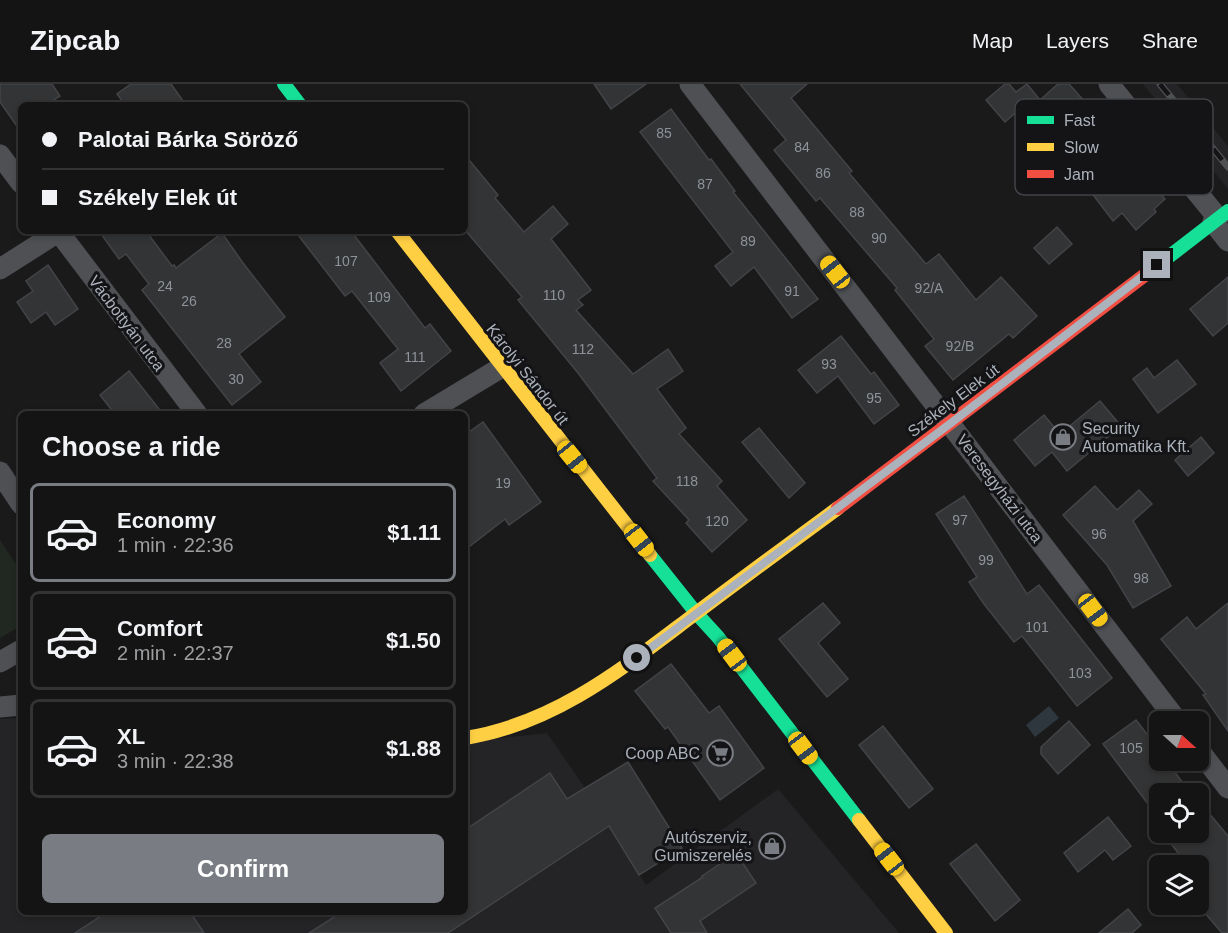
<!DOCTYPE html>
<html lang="en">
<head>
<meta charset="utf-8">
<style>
  body { margin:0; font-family:Arial,sans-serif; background:#1d1d1d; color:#f1f3f6; height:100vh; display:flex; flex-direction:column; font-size:22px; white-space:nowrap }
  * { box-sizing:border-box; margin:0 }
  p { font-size:20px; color:#9d9ea0 }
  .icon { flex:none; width:33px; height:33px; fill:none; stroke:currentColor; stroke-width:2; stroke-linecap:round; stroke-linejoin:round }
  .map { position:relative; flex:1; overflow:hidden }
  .panel { position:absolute; left:18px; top:327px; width:450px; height:504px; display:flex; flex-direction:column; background:#141414; border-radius:9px; box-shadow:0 3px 9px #0003,0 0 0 2px #333334 }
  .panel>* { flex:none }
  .top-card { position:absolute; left:18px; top:18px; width:450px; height:132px; border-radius:9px; box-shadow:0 3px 9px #0003,0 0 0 2px #333334; display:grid; align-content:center; height:132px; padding:0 24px; background:#141414 }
  .needle { width:39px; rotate:111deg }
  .tools { position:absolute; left:1149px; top:627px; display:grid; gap:12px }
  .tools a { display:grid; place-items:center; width:60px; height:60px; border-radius:9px; background:#141414; box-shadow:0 3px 9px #0003,0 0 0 2px #333334; font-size:30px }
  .end { position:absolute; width:27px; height:27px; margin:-14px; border:8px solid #acb2bb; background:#111; box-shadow:0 0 0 3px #111 }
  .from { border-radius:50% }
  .car { position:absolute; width:18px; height:36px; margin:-18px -9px; border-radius:8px; box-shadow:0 0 4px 2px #0007; background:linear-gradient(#f5c518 24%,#345 0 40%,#f5c518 0 76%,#345 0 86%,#f5c518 0) }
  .top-card b { display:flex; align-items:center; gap:21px; height:57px; font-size:22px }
  .top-card b+b { border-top:2px solid #333334 }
  .top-card i { width:15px; height:15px; background:#f1f3f6 }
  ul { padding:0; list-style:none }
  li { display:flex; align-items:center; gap:18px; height:99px; margin:0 12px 9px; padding:0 12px; border:3px solid #333334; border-radius:9px }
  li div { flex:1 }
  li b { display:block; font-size:22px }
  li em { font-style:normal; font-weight:600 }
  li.on { border-color:#797d83 }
  li>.icon { width:54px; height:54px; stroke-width:1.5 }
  h2 { padding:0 24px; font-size:27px; line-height:72px }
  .button { display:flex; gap:12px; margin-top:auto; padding:12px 24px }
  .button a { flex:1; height:69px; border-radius:9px; background:#797d83; color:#fff; font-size:24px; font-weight:600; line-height:69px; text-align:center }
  header { display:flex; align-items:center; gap:36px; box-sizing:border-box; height:84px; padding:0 30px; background:#141414; border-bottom:2px solid #333334 }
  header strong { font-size:28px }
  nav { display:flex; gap:33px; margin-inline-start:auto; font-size:21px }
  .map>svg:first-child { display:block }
  .built { fill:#242427 }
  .green { fill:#202821 }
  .water { fill:#2d373d }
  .building { fill:#333435; stroke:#434447; stroke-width:1.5 }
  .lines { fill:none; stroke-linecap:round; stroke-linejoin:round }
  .street { stroke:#4e5054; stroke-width:21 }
  .fast { stroke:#16e098; stroke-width:14 }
  .slow { stroke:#ffcf43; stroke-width:14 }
  .jam { stroke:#f24e42; stroke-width:14 }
  .rail-casing { stroke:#4e5052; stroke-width:7 }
  .rail { stroke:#141417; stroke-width:4.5; stroke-dasharray:14; stroke-linecap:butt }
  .route { stroke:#acb2bb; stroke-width:8 }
  .labels { text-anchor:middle; stroke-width:6; stroke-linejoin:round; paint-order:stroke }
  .number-label { font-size:14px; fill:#8e929a }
  .street-label { font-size:16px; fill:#acb2bb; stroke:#141417 }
  .poi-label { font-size:16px; fill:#acb2bb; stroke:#141417; text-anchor:end }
  .key { fill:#141417; stroke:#424348; stroke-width:1.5 }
  .key-label { font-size:16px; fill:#acb2bb }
</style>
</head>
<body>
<header>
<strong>Zipcab</strong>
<nav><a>Map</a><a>Layers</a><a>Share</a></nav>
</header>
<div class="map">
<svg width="1228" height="849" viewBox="0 0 1228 849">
  <rect width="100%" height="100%" fill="#1a1a1b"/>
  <g class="built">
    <polygon points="1143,0 1177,0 1228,62 1228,105"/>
    <polygon points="21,634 21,828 465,828 465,658 547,649 585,704 646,801 778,705 899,849 0,849 0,635"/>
  </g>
  <polygon class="green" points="0,456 21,488 21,542 0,554"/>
  <polygon class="water" points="1049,622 1059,634 1035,653 1026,641"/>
  <g class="building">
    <polygon points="0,0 52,0 60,12 46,21 21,21 21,48 0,18"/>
    <polygon points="131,0 171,0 186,21 125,21 117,10"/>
    <polygon points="594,0 646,0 611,25"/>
    <polygon points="740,0 807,0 791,14 852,87 849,89 926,180 939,170 976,216 1001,193 1037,232 1013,254 1009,250 953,296 925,262 934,255 895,206 897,204 820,114 816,117 774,66 786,56"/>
    <polygon points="1005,0 1009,0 1016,8 1027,0 1040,16 1058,0 1069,0 1102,37 1129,72 1128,73 1165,115 1154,125 1156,128 1136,146 1122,129 1113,137 1052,57 1022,23 1005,38 986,16"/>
    <polygon points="671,25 709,76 711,75 735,107 733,108 818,215 792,234 754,183 731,202 715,182 733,168 640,48"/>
    <polygon points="465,71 498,111 495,114 524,148 553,122 568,140 551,155 591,206 578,216 583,221 576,226 633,290 668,265 683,287 657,305 686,344 679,350 722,397 717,402 747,436 712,468 686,439 689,436 653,397 657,394 578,289 518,216 522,213 465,146"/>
    <polygon points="1057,143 1072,160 1049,180 1034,164"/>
    <polygon points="99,147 146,147 172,182 174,181 176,184 222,149 243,179 285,233 239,270 261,298 232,321 142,206 149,200 126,170 119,175"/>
    <polygon points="295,147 351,147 425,244 430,240 451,267 401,307 380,279 398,265 352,207 345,212"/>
    <polygon points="48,181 78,225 55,241 46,228 31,239 17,218 33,207 26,197"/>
    <polygon points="1228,193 1228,239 1213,252 1190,225"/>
    <polygon points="841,252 871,290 874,288 899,321 874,340 838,292 817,309 798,286"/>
    <polygon points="1177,276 1196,300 1158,329 1133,295 1147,284 1154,294"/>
    <polygon points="129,287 163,330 115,330 100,311"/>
    <polygon points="1100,317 1121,342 1067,387 1052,368 1035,382 1014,356 1044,331 1060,350"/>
    <polygon points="483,338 541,418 509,441 505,435 465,466 465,351"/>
    <polygon points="759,344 805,399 789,414 742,358"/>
    <polygon points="1201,353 1214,369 1188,392 1175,376"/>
    <polygon points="1095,402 1117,426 1139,406 1152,420 1133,437 1171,502 1133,524 1107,481 1063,431"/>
    <polygon points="964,412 1027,510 1039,501 1112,594 1077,622 1022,552 1014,558 984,520 969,498 977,493 936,430"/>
    <polygon points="823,519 840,539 818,559 848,595 827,613 779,555"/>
    <polygon points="1228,519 1228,647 1203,611 1206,610 1161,555 1187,533 1196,545"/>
    <polygon points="671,580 709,629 719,622 764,684 720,716 668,643 665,645 635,607"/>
    <polygon points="1136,636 1160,667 1160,676 1166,676 1191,710 1160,710 1160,736 1103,660"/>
    <polygon points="1069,637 1090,661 1058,690 1041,670 1041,663"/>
    <polygon points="883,642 933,705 909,724 859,661"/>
    <polygon points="628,678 682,764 639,791 609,742 448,849 309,849 342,828 465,828 465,746 550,689 567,715"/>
    <polygon points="1198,716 1228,752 1228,849 1222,849 1198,821 1198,782 1188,782 1169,757 1179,748 1198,748"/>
    <polygon points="1108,733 1131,762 1113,776 1105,766 1078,788 1064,769"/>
    <polygon points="976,760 1020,816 995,837 950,780"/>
    <polygon points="736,769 756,799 700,837 707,849 671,849 655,824 703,793 702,792"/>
    <polygon points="1128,825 1141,841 1132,849 1099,849"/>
    <polygon points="107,828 190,828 204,849 75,849"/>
  </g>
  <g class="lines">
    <g class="street">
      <polyline points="690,0 1178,638"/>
      <polyline points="1109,0 1218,134"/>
      <polyline points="0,71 21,99"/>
      <polyline points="1213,138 1228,157"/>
      <polyline points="58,147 197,330"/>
      <polyline points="0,185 58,148"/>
      <polyline points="424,330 502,283"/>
      <polyline points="0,388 21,420"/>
      <polyline points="0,578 21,566"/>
      <polyline points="0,623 21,621"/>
      <polyline points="1198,665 1228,704"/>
    </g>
    <g class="fast">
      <polyline points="284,0 300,21"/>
      <polyline points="1158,181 1228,127"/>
      <polyline points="650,471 697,530 718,553 859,736"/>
    </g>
    <g class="slow">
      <polyline points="397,147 650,471"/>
      <path d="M465,654C554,640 622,585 691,533C740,496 789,460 838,424"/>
      <polyline points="859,736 946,849"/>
    </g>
    <polyline class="jam" points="838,424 1158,181"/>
    <g class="rail-casing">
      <polyline id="rail" points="1160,0 1228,83"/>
    </g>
    <use href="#rail" class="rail"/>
  </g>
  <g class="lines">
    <polyline class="route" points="637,574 951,339 1157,181"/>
  </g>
  <defs>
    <g id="shop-ring" transform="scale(1.35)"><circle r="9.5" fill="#141417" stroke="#797d83" stroke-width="1.5"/><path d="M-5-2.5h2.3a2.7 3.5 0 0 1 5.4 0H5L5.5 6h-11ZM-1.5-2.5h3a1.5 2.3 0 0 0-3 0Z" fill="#797d83"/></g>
    <g id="supermarket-ring" transform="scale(1.35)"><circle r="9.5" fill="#141417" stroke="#797d83" stroke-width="1.5"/><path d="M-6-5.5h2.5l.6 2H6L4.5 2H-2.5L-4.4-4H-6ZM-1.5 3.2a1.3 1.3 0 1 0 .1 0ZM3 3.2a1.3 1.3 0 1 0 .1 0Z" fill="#797d83"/></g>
  </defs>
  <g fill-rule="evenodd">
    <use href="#shop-ring" x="1063" y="353"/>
    <use href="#supermarket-ring" x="720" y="669"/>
    <use href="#shop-ring" x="772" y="762"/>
  </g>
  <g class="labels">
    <g class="number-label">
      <text x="664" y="54">85</text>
      <text x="802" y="68">84</text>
      <text x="823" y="94">86</text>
      <text x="705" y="105">87</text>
      <text x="857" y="133">88</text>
      <text x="879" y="159">90</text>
      <text x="748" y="162">89</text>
      <text x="346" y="182">107</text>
      <text x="165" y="207">24</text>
      <text x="929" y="209">92/A</text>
      <text x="792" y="212">91</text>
      <text x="554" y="216">110</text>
      <text x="379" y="218">109</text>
      <text x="189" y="222">26</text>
      <text x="224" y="264">28</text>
      <text x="960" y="267">92/B</text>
      <text x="583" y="270">112</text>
      <text x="415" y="278">111</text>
      <text x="829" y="285">93</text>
      <text x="236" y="300">30</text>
      <text x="874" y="319">95</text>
      <text x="687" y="402">118</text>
      <text x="503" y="404">19</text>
      <text x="960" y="441">97</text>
      <text x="717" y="442">120</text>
      <text x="1099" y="455">96</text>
      <text x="986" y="481">99</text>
      <text x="1141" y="499">98</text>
      <text x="1037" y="548">101</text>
      <text x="1080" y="594">103</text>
      <text x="1131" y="669">105</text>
    </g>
    <g class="street-label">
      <text transform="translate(127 239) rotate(53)" y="6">Vácbottyán utca</text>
      <text transform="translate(528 290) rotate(52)" y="6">Károlyi Sándor út</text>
      <text transform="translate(953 316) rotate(-37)" y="6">Székely Elek út</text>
      <text transform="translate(1000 404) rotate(53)" y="6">Veresegyházi utca</text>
    </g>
    <g class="poi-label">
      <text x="1082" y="350" text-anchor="start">Security<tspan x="1082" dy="18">Automatika Kft.</tspan></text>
      <text x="700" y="675">Coop ABC</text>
      <text x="752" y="759">Autószerviz,<tspan x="752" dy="18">Gumiszerelés</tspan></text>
    </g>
  </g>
  <rect x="1015" y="15" width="198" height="96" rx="9" class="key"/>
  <rect x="1027" y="32" width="27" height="8" fill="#16e098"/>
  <rect x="1027" y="59" width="27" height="8" fill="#ffcf43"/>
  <rect x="1027" y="86" width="27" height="8" fill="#f24e42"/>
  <g class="key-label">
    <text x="1064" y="42">Fast</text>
    <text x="1064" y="69">Slow</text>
    <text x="1064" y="96">Jam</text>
  </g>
</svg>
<div class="tools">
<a><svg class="needle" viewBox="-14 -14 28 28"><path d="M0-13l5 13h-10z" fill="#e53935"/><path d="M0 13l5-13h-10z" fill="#9d9ea0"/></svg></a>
<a><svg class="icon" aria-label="locate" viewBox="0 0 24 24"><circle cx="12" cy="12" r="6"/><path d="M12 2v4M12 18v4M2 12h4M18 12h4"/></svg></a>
<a><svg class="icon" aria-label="layers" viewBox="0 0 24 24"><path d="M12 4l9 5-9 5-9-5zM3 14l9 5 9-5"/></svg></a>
</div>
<i class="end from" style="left:637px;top:574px"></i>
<i class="end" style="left:1157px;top:181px"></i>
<i class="car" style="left:835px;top:188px;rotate:322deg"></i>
<i class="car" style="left:572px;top:373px;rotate:141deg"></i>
<i class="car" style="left:639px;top:456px;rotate:142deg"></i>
<i class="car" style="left:1093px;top:526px;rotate:143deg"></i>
<i class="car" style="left:732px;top:571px;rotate:323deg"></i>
<i class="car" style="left:803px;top:664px;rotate:143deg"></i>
<i class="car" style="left:889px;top:775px;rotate:322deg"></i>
<div class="top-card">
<b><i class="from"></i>Palotai Bárka Söröző</b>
<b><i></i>Székely Elek út</b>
</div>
<section class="panel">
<h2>Choose a ride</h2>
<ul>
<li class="on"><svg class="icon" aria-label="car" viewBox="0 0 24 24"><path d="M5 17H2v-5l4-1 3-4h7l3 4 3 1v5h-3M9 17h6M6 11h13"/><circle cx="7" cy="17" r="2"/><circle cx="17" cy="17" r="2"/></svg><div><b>Economy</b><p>1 min · 22:36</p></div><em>$1.11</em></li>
<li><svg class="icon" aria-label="car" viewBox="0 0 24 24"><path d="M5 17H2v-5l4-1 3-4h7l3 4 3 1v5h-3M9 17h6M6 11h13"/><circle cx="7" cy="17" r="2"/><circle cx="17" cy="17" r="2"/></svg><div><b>Comfort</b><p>2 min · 22:37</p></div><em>$1.50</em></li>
<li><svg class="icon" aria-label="car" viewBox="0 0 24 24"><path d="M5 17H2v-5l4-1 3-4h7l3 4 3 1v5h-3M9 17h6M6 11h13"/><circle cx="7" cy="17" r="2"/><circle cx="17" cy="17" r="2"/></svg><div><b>XL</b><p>3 min · 22:38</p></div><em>$1.88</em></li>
</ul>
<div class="button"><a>Confirm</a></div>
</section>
</div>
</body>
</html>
